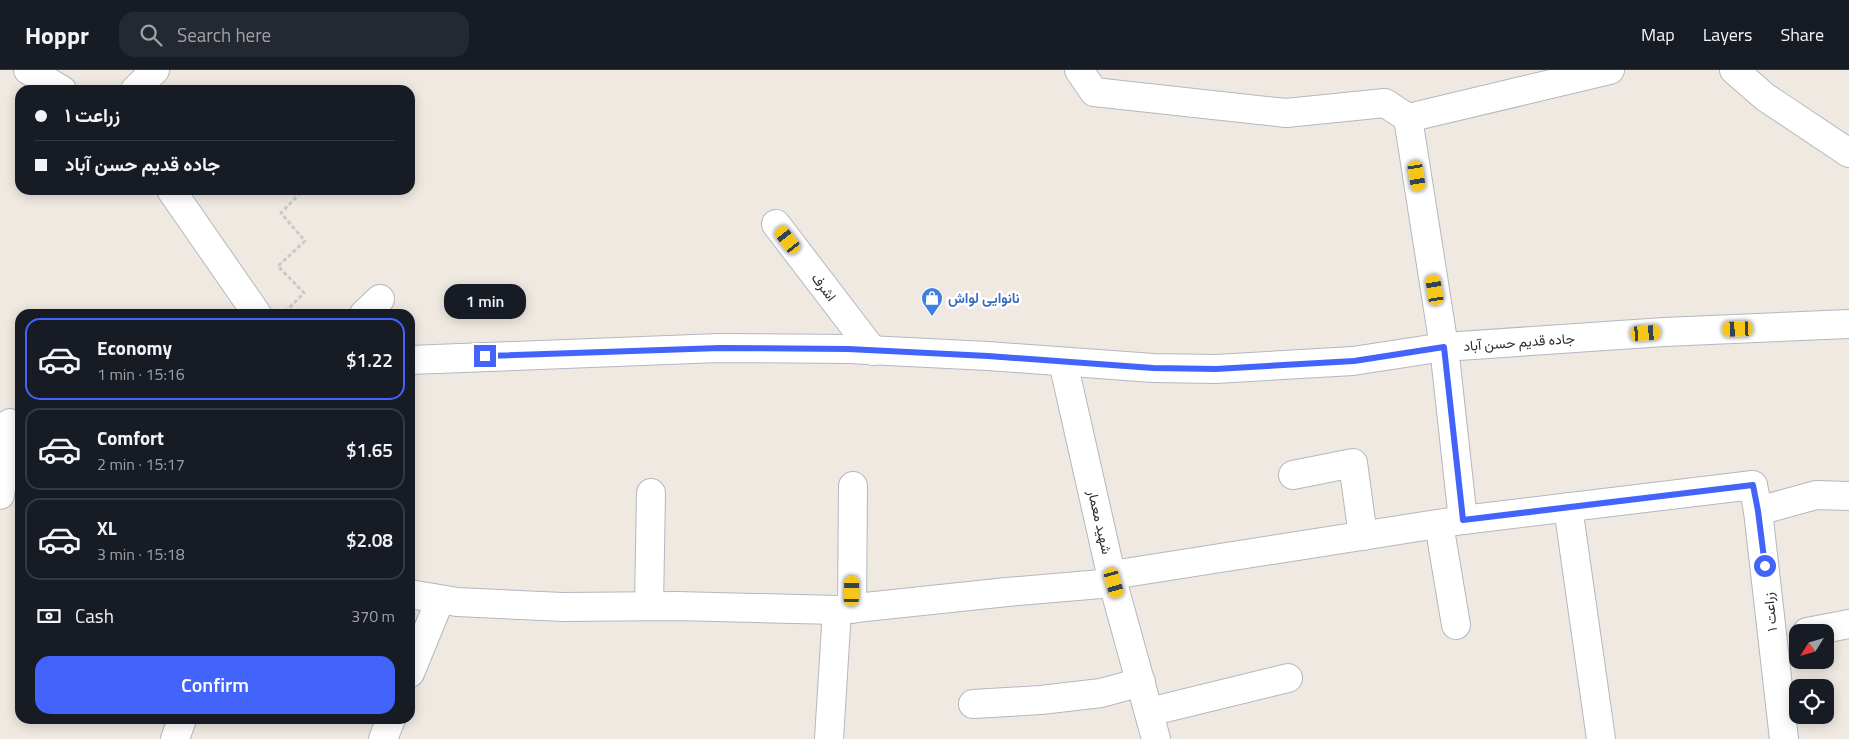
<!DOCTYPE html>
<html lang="en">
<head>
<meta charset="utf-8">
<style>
  body { margin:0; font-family:"Titillium Web",Vazirmatn,sans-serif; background:#242831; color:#f1f3f6; height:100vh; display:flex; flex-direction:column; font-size:19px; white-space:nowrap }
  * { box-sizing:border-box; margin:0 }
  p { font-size:16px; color:#9ea1a6 }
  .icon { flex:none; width:28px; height:28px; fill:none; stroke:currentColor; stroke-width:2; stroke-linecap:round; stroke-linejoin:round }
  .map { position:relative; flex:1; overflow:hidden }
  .panel { position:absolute; left:15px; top:239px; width:400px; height:415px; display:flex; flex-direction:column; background:#171b24; border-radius:15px; box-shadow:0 2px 12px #0003 }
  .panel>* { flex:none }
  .guide { position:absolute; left:15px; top:15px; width:400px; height:110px; border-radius:15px; box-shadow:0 2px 12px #0003; display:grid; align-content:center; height:110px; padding:0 20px; background:#171b24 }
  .needle { width:32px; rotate:233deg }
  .buttons { position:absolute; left:1789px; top:554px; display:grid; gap:10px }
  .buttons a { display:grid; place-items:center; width:45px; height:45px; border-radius:10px; background:#171b24; box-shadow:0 2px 12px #0003; font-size:25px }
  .end { position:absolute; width:22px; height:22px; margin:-11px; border:6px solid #4264fb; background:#fff; box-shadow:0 0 0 2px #fff }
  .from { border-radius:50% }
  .bubble { position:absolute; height:35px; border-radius:15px; background:#171b24; box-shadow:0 2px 12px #0003; font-size:16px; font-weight:600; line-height:35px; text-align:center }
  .car { position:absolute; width:15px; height:30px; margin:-15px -8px; border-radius:6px; box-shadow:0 0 4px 1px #0007; background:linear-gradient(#f5c518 24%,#345 0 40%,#f5c518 0 76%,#345 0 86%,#f5c518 0) }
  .guide b { display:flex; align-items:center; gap:18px; height:48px; font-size:19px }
  .guide b+b { border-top:1px solid #363941 }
  .guide i { width:12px; height:12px; background:#f1f3f6 }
  ul { padding:9px 0 0; list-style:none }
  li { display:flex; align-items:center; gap:15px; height:82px; margin:0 10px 8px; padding:0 10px; border:2px solid #363941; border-radius:15px }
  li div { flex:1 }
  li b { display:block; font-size:19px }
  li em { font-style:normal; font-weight:600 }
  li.selected { border-color:#4264fb }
  li>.icon { width:45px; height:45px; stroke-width:1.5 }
  .pay { display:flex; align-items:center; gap:12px; height:55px; padding:0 20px; font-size:19px }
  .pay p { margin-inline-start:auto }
  .action { display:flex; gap:10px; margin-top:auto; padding:10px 20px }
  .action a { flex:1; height:58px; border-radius:15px; background:#4264fb; color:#fff; font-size:20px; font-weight:600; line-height:58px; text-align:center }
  header { display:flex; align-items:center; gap:30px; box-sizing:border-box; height:70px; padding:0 25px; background:#171b24; border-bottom:1px solid #363941 }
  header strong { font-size:24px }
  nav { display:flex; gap:28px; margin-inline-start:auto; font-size:18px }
  .search { width:350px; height:45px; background:#242831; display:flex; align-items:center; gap:12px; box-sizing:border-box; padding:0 18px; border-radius:15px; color:#9ea1a6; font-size:19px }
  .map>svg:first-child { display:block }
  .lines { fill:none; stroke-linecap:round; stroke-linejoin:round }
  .minor-casing { stroke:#b4b7c1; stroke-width:30 }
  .path { stroke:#c9c9c9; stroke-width:3; stroke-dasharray:4 2.5; stroke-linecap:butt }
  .minor { stroke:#fff; stroke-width:28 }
  .route { stroke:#4264fb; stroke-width:6 }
  .labels { text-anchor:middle; stroke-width:5; stroke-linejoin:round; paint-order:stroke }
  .street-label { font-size:14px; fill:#2e2e2e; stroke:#fff }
  .shop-label { font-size:14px; font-weight:bold; fill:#366cbe; stroke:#fff; text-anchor:start }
</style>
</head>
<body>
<header>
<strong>Hoppr</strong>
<div class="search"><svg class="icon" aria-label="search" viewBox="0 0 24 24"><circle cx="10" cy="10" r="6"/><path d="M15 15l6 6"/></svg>Search here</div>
<nav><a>Map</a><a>Layers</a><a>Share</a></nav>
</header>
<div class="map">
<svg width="1849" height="669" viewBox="0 0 1849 669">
  <rect width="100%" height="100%" fill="#efe9e1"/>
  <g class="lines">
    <g class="minor-casing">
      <g id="minor">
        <polyline points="28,0 62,20"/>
        <polyline points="1079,0 1094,22 1286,43 1385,33 1408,48 1610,0"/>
        <polyline points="1734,0 1765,27 1849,83"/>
        <polyline points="135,20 155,0"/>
        <polyline points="1408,48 1444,277 1463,450"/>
        <polyline points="171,120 257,244"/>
        <polyline points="776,154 873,281"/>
        <polyline points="364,244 380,229"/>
        <polyline points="410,290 719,278 848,279 988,286 1153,298 1216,299 1353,291 1444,277 1664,262 1849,254"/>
        <polyline points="1063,292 1113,513 1156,669"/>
        <polyline points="1293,405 1353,393 1363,466"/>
        <polyline points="0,425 10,353"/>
        <polyline points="1568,437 1601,669"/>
        <polyline points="1758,441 1816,425 1849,426"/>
        <polyline points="1439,454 1456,555"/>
        <polyline points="1112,505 1463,450 1753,415 1758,441 1784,669"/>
        <polyline points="410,524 457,532 563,537 677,536 837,540 1007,522 1113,513"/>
        <polyline points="649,536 651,423"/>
        <polyline points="852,539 853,416"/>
        <polyline points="1807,562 1849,554"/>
        <polyline points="410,603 440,530"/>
        <polyline points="973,634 1041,630 1101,623 1141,612"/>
        <polyline points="1149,642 1288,608"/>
        <polyline points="175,669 182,649"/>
        <polyline points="383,669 391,649"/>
        <polyline points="829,669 837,540"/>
      </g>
    </g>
    <polyline class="path" points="285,242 304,223 278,196 305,171 281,143 303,120"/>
    <use href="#minor" class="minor"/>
  </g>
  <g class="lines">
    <polyline class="route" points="485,286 720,278 848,279 988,286 1153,298 1216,299 1354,291 1444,277 1463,450 1753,415 1758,441 1765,496"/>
  </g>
  <defs>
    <g id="shop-pin" transform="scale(1.125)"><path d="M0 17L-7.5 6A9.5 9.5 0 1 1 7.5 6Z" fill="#3f7fe0" stroke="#fff"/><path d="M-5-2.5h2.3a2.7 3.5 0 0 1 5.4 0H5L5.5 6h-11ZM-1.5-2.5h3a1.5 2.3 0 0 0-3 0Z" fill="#fff"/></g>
  </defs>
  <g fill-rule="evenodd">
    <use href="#shop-pin" x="932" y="228"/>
  </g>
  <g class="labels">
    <g class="street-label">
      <text transform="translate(824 217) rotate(53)" y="5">اشرف</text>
      <text transform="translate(1519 272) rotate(-4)" y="5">جاده قدیم حسن آباد</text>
      <text transform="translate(1100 452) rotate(77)" y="5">شهید معمار</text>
      <text transform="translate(1770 542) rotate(-96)" y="5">زراعت ۱</text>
    </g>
    <g class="shop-label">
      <text x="948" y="233">نانوایی لواش</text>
    </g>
  </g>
</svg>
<div class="buttons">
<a><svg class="needle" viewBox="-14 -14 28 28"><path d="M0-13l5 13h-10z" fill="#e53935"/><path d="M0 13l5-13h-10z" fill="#9ea1a6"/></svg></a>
<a><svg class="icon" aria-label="locate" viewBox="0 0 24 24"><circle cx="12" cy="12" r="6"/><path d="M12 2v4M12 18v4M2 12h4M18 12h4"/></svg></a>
</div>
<i class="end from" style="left:1765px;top:496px"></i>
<i class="end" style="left:485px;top:286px"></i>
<div class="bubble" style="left:444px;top:214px;width:82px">1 min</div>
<i class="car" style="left:1417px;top:106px;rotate:171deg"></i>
<i class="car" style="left:788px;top:170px;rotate:322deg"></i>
<i class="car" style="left:1435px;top:220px;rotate:351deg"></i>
<i class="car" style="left:1738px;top:259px;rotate:268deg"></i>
<i class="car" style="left:1646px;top:263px;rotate:86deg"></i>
<i class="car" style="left:1114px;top:513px;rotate:164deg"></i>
<i class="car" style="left:852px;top:521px;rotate:1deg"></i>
<div class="guide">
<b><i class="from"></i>زراعت ۱</b>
<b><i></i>جاده قدیم حسن آباد</b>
</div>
<section class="panel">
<ul>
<li class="selected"><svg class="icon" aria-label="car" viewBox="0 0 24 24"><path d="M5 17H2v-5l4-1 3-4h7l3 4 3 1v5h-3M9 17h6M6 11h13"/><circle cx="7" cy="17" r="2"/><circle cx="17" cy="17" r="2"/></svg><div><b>Economy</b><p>1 min · 15:16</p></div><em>$1.22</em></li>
<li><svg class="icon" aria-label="car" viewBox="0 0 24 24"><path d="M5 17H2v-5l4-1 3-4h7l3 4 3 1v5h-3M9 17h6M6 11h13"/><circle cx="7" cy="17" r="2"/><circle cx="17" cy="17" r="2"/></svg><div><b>Comfort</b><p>2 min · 15:17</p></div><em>$1.65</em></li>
<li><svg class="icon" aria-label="car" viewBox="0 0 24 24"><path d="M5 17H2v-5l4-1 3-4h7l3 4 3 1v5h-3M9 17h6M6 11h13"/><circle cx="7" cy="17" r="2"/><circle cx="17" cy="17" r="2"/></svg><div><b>XL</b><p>3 min · 15:18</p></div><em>$2.08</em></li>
</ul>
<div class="pay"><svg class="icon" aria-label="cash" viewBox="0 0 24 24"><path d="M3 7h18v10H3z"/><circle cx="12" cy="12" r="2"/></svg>Cash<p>370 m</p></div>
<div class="action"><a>Confirm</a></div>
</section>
</div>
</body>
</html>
